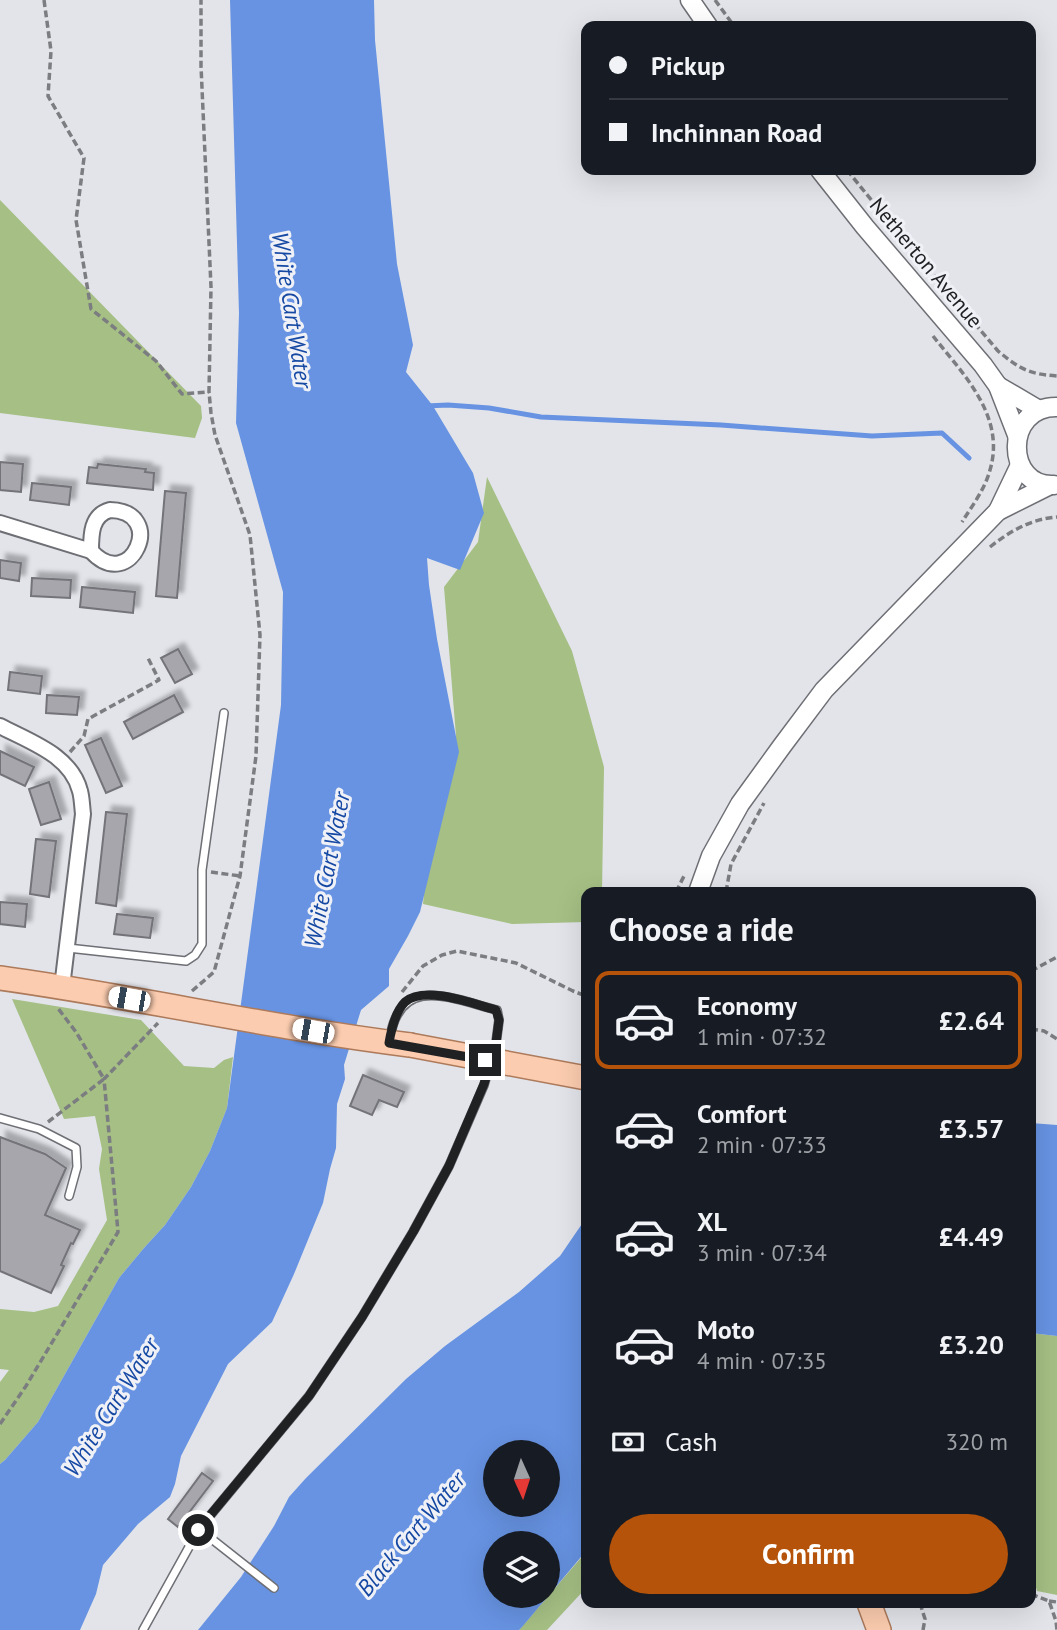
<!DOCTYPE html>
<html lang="en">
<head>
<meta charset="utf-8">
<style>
  body { margin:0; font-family:"PT Sans",sans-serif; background:#20242c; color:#f1f3f6; height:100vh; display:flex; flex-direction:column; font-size:26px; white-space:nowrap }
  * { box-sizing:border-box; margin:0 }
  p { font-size:23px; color:#9ea1a6 }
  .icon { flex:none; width:38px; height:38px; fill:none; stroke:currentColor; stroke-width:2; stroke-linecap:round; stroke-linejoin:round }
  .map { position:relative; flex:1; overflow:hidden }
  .side { position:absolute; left:581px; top:887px; width:455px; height:721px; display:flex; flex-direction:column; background:#171b24; border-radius:14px; box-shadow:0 7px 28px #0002 }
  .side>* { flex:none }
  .banner { position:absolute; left:581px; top:21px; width:455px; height:154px; border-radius:14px; box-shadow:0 7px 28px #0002; display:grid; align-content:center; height:154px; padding:0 28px; background:#171b24 }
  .needle { width:46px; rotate:177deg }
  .controls { position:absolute; left:483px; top:1440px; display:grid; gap:14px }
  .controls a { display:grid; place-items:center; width:77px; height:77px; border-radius:50%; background:#171b24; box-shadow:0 7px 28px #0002; font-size:35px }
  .end { position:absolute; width:32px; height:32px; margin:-16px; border:9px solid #202123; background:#fff; box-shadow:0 0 0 4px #fff }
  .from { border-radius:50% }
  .car { position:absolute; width:21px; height:42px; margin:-21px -10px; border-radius:9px; box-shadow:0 0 5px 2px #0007; background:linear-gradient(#fff 24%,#345 0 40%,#fff 0 76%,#345 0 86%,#fff 0) }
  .banner b { display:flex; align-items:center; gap:24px; height:66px; font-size:26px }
  .banner b+b { border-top:2px solid #363941 }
  .banner i { width:18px; height:18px; background:#f1f3f6 }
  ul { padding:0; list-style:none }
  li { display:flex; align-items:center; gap:21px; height:98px; margin:0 14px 10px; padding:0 14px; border:4px solid transparent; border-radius:14px }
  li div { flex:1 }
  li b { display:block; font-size:26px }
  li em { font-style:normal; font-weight:700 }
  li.current { border-color:#b45309 }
  li>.icon { width:63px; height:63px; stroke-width:1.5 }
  h2 { padding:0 28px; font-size:32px; line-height:84px }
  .pay { display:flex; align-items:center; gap:18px; height:77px; padding:0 28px; font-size:26px }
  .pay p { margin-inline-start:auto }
  .action { display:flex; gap:14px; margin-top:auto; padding:14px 28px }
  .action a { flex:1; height:80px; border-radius:42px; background:#b45309; color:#fff; font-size:28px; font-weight:700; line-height:80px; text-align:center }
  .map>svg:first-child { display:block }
  .green { fill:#a5bf84 }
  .water { fill:#6793e2; fill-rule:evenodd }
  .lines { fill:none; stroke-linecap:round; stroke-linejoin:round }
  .stream { stroke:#6793e2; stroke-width:5 }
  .building { fill:#a6a6ac; stroke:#737379; stroke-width:2; filter:url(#shadow) }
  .service-casing { stroke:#6e6f75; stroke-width:10 }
  .minor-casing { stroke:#6e6f75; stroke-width:18 }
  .tertiary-casing { stroke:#6e6f75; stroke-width:21 }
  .primary-casing { stroke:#ad7a5b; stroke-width:26 }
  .path { stroke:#7b7d81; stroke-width:3.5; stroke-dasharray:7 3.5; stroke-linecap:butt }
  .service { stroke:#fff; stroke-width:7 }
  .minor { stroke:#fff; stroke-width:14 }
  .tertiary { stroke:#fff; stroke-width:18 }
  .primary { stroke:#fbccaf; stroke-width:23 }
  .primary-bridge-casing { stroke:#ad7a5b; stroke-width:26; stroke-linecap:butt }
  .primary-bridge { stroke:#fbccaf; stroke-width:23 }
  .route { stroke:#202123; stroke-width:9 }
  .labels { text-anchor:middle; stroke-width:6; stroke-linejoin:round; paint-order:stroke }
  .street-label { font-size:21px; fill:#202123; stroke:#eff1f7 }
  .water-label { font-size:23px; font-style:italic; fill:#1548a3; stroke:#eff1f7 }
</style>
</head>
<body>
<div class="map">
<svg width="1057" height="1630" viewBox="0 0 1057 1630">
  <defs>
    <filter id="shadow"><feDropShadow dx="6" dy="-6" stdDeviation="2" flood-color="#0004"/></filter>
  </defs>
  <rect width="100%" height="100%" fill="#e2e4ea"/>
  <g class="green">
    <polygon points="0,200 201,406 202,418 195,438 0,413"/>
    <polygon points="487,477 572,651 604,767 602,892 586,892 586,922 512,924 423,904 426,870 456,736 444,587 478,542"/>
    <polygon points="12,999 141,1020 184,1066 214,1068 224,1060 233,1057 227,1108 210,1151 191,1187 165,1225 144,1248 119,1278 38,1422 5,1460 0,1464 0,1382 9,1370 0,1369 0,1309 34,1312 58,1306 107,1220 99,1169 102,1149 95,1116 64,1119"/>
    <polygon points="1031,1333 1057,1336 1057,1595 1037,1591 1031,1570"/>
    <polygon points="586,1552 586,1588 547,1630 519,1630"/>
  </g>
  <g class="water">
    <polygon points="230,0 374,0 375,40 397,264 413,345 406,372 433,406 473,473 484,513 460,570 427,558 429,585 437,639 459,752 420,912 408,936 389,969 389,986 361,1010 344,1065 345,1079 337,1104 336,1148 330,1169 323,1203 294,1274 272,1322 228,1364 181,1456 175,1484 170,1497 138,1524 103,1565 96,1594 80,1630 0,1630 0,1464 5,1460 38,1422 119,1278 144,1248 165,1225 191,1187 210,1151 227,1108 281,705 283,592 236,423 239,313"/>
    <polygon points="1031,1123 1057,1125 1057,1336 1031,1333"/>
    <path d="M586,1218V1551L522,1627L519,1630H198L241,1577L274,1526L289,1497L306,1478L406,1379L445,1346L519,1292L560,1256ZM495,1452H548V1505H495ZM495,1544H548V1596H495Z"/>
  </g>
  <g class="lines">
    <polyline class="stream" points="426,406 448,405 489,408 541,417 721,425 872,436 942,433 969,458"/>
  </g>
  <g class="building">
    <polygon points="0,462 23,464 21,492 0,490"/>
    <polygon points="98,464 146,469 145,472 154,473 153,490 87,483 89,467 97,468"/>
    <polygon points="32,483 71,487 69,505 30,500"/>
    <polygon points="165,491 186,493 177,598 156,596"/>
    <polygon points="0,560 21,563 19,581 0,578"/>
    <polygon points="32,578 71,580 70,598 31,596"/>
    <polygon points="82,587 135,592 133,613 80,607"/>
    <polygon points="178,649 192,674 175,683 161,658"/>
    <polygon points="10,672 42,676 40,694 8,690"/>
    <polygon points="47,695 79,697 77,715 46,713"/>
    <polygon points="174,695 183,712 133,739 124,722"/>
    <polygon points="101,738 122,786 106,793 85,745"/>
    <polygon points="0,751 34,767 25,786 0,774"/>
    <polygon points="49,782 61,819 41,825 29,789"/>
    <polygon points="106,812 127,814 116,906 96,903"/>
    <polygon points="36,839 56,841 49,897 30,894"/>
    <polygon points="0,902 27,904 25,927 0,924"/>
    <polygon points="117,914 153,918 150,938 114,934"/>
    <polygon points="363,1075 404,1092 397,1107 379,1100 372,1115 350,1106"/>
    <polygon points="0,1137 45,1154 66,1168 45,1215 80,1230 73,1244 71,1243 61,1265 64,1266 51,1293 0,1271"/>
    <polygon points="202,1473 213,1481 178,1527 168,1519"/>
  </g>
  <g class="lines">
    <g class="service-casing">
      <g id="service">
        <polyline points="68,948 186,961 195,955 202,944 202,870 224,713"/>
        <polyline points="0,1118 39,1129 76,1148 77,1167 69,1196"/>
        <polyline points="199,1529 274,1588"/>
        <path d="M143,1630L199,1529L309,1396L362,1317L413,1232L449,1166L484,1085L496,1043L499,1020L497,1010C453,999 400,973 390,1038"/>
      </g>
    </g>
    <g class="minor-casing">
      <g id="minor">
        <path d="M110,510C168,511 131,595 91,551C91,535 91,515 110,510Z"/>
        <polyline points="0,523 91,551"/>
        <path d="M0,726C30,742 71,755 80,791C82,798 82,806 83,814L62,987"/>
      </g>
    </g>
    <g class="tertiary-casing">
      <g id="tertiary">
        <polyline points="690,0 708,26"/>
        <polyline points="820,170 865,227 983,365 998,386 1017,435"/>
        <polyline points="998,386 1039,410"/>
        <path d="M1054,485C1005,488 1003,406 1057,407"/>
        <polyline points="998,511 1020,465"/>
        <polyline points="698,892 711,856 740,804 782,746 824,690 998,511 1048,486"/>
      </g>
    </g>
    <g class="primary-casing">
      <g id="primary">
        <path d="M0,978C137,997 272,1028 410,1045"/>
        <polyline points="869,1603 879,1630"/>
      </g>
    </g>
    <g class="path">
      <polyline points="44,0 51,51 48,96 84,158 76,220 91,309 156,361 182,394 209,392"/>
      <polyline points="715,0 734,26"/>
      <path d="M847,170L894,228L998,351C1020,369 1028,374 1057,376"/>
      <path d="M933,336C963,374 1006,416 990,470C985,489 972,506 962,522"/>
      <path d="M990,547C1010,531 1031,519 1057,517"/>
      <polyline points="70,752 84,736 88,719 159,680 147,656"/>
      <polyline points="211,872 240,876"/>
      <polyline points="676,892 684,876"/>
      <polyline points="726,892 731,864 764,803"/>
      <polyline points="1031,971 1057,957"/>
      <polyline points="192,991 214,972 240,876 256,756 260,635 250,535 215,435 211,413 209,392 211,287 201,66 201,0"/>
      <polyline points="402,992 423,966 442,955 457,951 516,963 573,991 586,996"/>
      <polyline points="1031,1029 1044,1031 1057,1039"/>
      <polyline points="48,1122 104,1079 76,1032 57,1007"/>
      <polyline points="0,1424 26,1386 118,1232 104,1079 158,1023"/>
      <polyline points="1031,1594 1049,1601 1056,1621 1057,1630"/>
      <polyline points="1049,1601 1057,1602"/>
      <polyline points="920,1603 925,1619 923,1630"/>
    </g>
    <use href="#service" class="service"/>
    <use href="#minor" class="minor"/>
    <use href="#tertiary" class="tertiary"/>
    <use href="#primary" class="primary"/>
    <g class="primary-bridge-casing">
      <polyline id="primary-bridge" points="410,1045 586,1078"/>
    </g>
    <use href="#primary-bridge" class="primary-bridge"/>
  </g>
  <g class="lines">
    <path class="route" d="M198,1530L309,1396L362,1317L413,1232L449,1166L484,1084L496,1043L499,1020L496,1010C474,1004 425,985 405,1002C396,1011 391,1031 389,1043L485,1060"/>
  </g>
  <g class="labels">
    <g class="street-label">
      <text transform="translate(926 263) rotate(50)" y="7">Netherton Avenue</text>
    </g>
    <g class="water-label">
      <text transform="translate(292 310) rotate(81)" y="8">White Cart Water</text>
      <text transform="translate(327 870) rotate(-79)" y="8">White Cart Water</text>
      <text transform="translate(111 1407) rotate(-58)" y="8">White Cart Water</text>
      <text transform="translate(411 1534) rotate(-50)" y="8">Black Cart Water</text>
    </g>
  </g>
</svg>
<div class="controls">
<a><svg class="needle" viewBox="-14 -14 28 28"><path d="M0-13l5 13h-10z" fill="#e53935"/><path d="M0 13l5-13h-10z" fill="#9ea1a6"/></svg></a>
<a><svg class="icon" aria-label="layers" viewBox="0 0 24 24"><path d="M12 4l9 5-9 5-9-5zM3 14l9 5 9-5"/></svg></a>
</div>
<i class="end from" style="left:198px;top:1530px"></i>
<i class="end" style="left:485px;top:1060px"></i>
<i class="car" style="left:129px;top:999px;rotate:280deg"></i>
<i class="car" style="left:313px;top:1031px;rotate:280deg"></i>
<div class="banner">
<b><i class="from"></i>Pickup</b>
<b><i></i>Inchinnan Road</b>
</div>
<section class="side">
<h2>Choose a ride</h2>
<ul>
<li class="current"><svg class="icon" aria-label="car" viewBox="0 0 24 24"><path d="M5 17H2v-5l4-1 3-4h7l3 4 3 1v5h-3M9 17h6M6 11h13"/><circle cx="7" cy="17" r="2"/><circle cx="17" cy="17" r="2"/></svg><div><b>Economy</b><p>1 min · 07:32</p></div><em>£2.64</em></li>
<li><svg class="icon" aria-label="car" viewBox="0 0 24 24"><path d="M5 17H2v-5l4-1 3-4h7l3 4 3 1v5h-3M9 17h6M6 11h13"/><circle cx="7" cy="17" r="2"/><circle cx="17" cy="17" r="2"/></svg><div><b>Comfort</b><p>2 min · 07:33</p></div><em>£3.57</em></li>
<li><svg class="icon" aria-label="car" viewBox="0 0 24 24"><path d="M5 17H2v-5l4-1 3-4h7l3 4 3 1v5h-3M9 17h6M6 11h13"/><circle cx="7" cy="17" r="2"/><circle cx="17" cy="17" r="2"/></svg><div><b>XL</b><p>3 min · 07:34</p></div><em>£4.49</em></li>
<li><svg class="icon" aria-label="car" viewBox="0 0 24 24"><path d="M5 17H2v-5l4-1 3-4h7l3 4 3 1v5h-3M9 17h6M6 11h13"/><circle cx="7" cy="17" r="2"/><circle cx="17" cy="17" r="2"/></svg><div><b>Moto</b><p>4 min · 07:35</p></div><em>£3.20</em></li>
</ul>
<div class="pay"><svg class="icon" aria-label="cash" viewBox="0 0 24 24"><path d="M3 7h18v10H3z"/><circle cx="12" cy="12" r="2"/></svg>Cash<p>320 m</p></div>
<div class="action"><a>Confirm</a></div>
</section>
</div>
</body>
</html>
